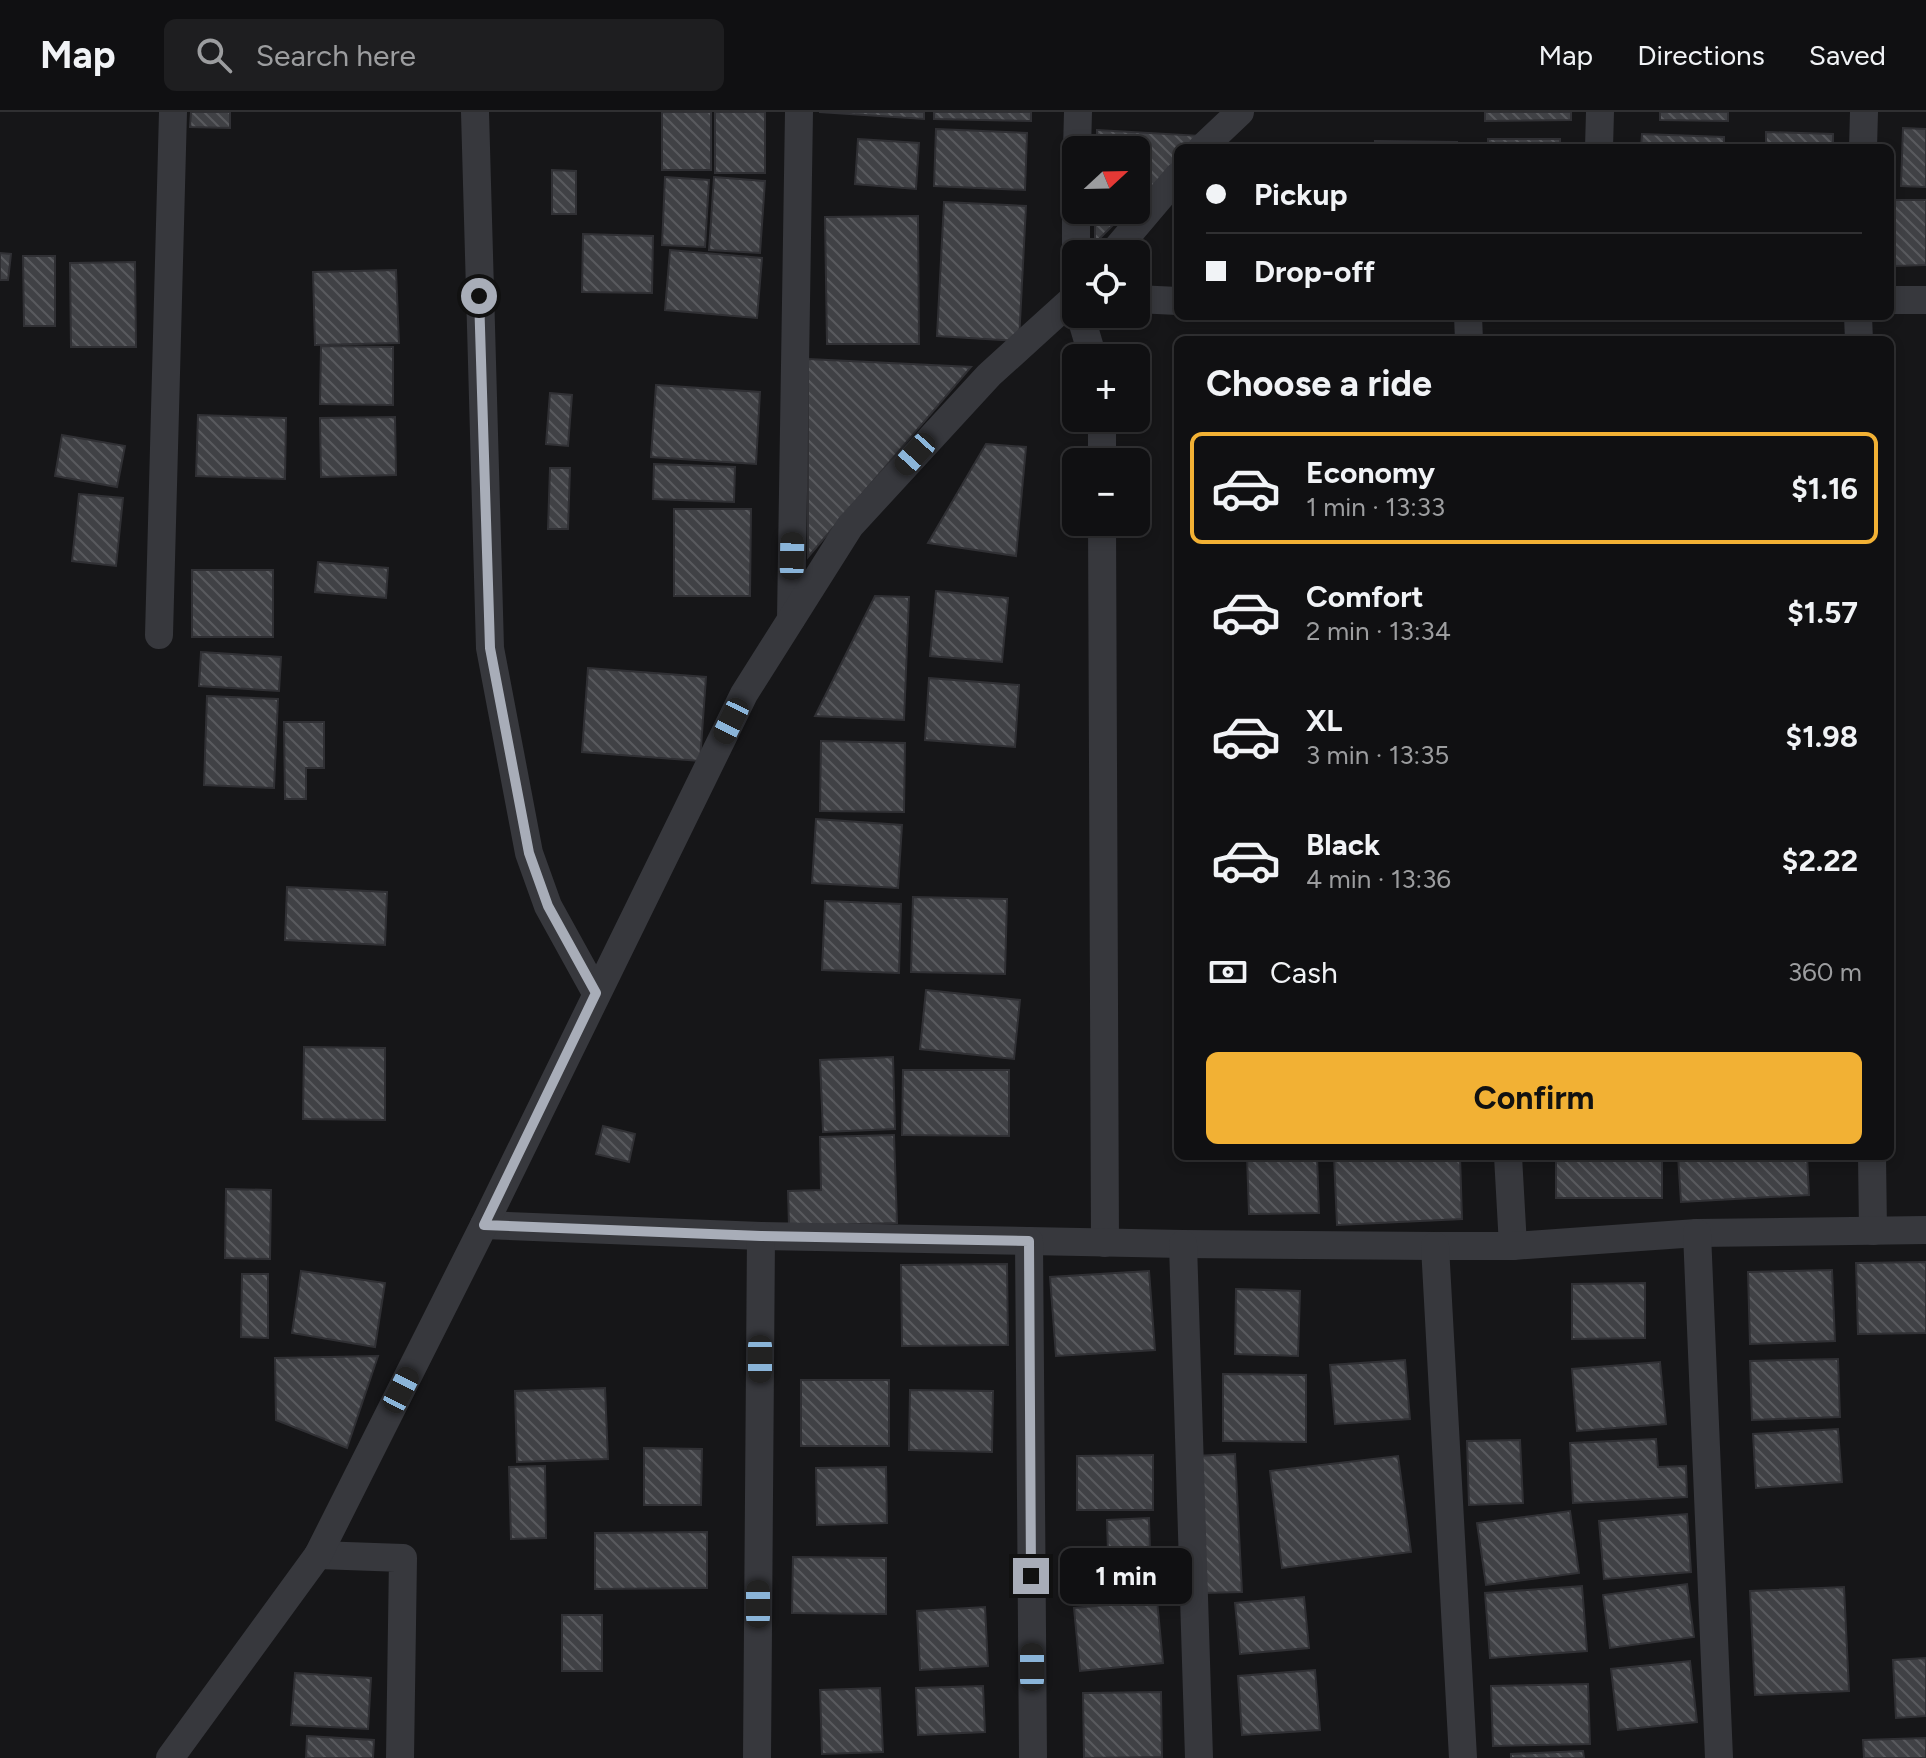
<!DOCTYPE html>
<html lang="en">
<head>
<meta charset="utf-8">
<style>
  body { margin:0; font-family:Figtree,sans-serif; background:#1e1e20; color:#f1f3f6; height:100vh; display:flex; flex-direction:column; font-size:30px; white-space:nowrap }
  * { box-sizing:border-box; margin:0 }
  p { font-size:26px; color:#9c9d9f }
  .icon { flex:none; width:44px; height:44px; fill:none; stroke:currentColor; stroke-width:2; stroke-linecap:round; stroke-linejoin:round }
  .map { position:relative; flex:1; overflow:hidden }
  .panel { position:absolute; left:1174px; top:224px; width:720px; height:824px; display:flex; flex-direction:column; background:#101012; border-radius:12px; box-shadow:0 4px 12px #0003,0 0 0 2px #303032 }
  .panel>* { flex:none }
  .banner { position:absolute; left:1174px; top:32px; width:720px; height:176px; border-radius:12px; box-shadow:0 4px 12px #0003,0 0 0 2px #303032; display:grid; align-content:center; height:176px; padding:0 32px; background:#101012 }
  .needle { width:52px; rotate:68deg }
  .fabs { position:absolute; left:1062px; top:24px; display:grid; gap:16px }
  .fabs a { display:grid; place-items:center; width:88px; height:88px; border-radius:12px; background:#101012; box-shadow:0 4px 12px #0003,0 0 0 2px #303032; font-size:40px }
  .end { position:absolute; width:36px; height:36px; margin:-18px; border:10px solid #a8adb8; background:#111; box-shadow:0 0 0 4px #111 }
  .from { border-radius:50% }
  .bubble { position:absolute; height:56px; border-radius:12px; background:#101012; box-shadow:0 4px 12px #0003,0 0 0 2px #303032; font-size:26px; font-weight:700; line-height:56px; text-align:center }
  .car { position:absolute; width:24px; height:48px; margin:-24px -12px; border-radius:10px; box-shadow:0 0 6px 2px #0007; background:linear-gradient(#222 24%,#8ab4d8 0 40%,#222 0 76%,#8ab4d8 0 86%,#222 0) }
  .banner b { display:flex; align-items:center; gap:28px; height:76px; font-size:30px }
  .banner b+b { border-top:2px solid #303032 }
  .banner i { width:20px; height:20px; background:#f1f3f6 }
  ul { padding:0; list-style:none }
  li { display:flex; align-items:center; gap:24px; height:112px; margin:0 16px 12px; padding:0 16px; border:4px solid transparent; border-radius:12px }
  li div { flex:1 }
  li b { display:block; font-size:30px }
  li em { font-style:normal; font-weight:700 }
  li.active { border-color:#f2b134 }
  li>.icon { width:72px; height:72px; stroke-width:1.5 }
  h2 { padding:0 32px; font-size:36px; line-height:96px }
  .pay { display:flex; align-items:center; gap:20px; height:88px; padding:0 32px; font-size:30px }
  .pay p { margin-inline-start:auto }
  .action { display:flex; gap:16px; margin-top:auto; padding:16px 32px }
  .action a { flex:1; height:92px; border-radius:12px; background:#f2b134; color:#111; font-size:32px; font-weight:700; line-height:92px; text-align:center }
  header { display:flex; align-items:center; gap:48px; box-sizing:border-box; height:112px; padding:0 40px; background:#101012; border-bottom:2px solid #303032 }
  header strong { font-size:38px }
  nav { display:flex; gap:44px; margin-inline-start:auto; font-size:28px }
  .search { width:560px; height:72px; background:#1e1e20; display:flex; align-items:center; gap:20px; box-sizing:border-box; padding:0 28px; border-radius:12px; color:#9c9d9f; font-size:30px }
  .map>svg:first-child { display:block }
  .building { fill:url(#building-back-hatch); stroke:#303034; stroke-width:2 }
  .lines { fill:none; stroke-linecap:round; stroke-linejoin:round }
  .street { stroke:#37383d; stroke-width:28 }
  .route { stroke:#a8adb8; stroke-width:10 }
</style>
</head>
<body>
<header>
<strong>Map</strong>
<div class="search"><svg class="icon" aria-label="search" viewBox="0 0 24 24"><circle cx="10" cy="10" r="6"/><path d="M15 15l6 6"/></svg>Search here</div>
<nav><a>Map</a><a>Directions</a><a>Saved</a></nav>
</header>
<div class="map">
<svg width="1926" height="1646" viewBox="0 0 1926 1646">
  <defs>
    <pattern id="building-back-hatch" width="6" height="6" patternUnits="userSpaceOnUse" patternTransform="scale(2)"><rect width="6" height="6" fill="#404145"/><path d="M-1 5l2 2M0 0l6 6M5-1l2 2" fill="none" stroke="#595a5e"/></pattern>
  </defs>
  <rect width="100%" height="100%" fill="#161618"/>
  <g class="building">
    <polygon points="191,0 230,0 230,16 190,15"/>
    <rect x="662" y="0" width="49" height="58"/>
    <rect x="715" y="0" width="50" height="61"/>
    <polygon points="819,0 924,0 924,7"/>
    <polygon points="934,0 1031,0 1031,9 934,7"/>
    <polygon points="1485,0 1571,0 1571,8 1485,9"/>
    <polygon points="1660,0 1728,0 1728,9 1660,8"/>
    <polygon points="1903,16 1926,17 1926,75 1901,74"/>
    <polygon points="936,17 1027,21 1025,78 934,74"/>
    <polygon points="1097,18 1203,24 1191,36 1178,36 1178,49 1136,91 1136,38 1097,38"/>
    <polygon points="1766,20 1833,22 1833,36 1766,36"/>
    <polygon points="1642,22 1724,25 1724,36 1641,36"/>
    <polygon points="858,27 919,31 916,77 855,72"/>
    <rect x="1488" y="27" width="72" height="9"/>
    <polygon points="1375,29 1457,30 1457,36 1375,36"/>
    <polygon points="552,58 576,59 576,102 552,102"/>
    <polygon points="665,65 709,68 705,135 662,133"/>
    <polygon points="714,65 765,69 760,141 709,138"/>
    <polygon points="1894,88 1926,88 1926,153 1895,154"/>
    <polygon points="944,90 1026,94 1019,229 937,224"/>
    <polygon points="1095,98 1128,98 1095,131"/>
    <polygon points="918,104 919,232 827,232 825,105"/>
    <polygon points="583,122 653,124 652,181 582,180"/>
    <polygon points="670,138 762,146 757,206 665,198"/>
    <polygon points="0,141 11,142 8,168 0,168"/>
    <polygon points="23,144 55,144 55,214 24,214"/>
    <polygon points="135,150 136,235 71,235 70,151"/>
    <polygon points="396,158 399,231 315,233 313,160"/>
    <polygon points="321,234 393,235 393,293 320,292"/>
    <polygon points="808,247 971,255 808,445"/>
    <polygon points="656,273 760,280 756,352 651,345"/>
    <polygon points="550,281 572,283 568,334 546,332"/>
    <polygon points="198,303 286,306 285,367 196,364"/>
    <polygon points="395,305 396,363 321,365 320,306"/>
    <polygon points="62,323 125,334 117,375 55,364"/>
    <polygon points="986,332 1026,335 1016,444 928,431"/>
    <polygon points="654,352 735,355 734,390 653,387"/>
    <polygon points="550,356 570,356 568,417 548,417"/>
    <polygon points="79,382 123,386 116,454 72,449"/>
    <polygon points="674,397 751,397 750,484 674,484"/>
    <polygon points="318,450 388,456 386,486 315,480"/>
    <rect x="192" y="458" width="81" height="67"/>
    <polygon points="936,479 1008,486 1002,550 930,544"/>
    <polygon points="875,484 909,485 904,608 815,604"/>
    <polygon points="201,540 281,545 279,579 199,574"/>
    <polygon points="588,556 706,565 700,649 582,640"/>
    <polygon points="929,566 1019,573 1015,635 925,628"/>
    <polygon points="207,584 278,587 274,676 204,673"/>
    <polygon points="284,610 324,610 324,656 306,656 306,687 285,687"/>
    <polygon points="821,629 905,631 904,700 820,699"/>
    <polygon points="816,707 902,713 898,776 812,771"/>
    <polygon points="287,775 387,780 385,833 285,828"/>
    <polygon points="913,785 1007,787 1005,862 911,860"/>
    <polygon points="825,789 901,792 899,861 822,858"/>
    <polygon points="926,878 1020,888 1014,947 920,937"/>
    <polygon points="304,935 385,936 385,1008 303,1007"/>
    <polygon points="893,945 895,1017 823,1020 820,948"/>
    <polygon points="903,958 1009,958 1009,1024 902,1023"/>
    <polygon points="603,1014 635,1022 629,1050 596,1042"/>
    <polygon points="894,1023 897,1111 789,1114 788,1079 821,1078 820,1025"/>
    <polygon points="1247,1044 1317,1044 1319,1101 1249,1102"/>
    <polygon points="1334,1044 1460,1044 1462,1107 1337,1113"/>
    <rect x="1556" y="1044" width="106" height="42"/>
    <polygon points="1678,1044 1807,1044 1809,1083 1681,1090"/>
    <polygon points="226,1077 271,1078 270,1147 225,1146"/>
    <polygon points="1926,1150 1926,1221 1858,1222 1856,1151"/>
    <polygon points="1007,1152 1008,1233 902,1234 901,1153"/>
    <polygon points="1832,1158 1835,1229 1750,1232 1748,1160"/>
    <polygon points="301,1159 385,1171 375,1235 292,1221"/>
    <polygon points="1149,1159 1155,1238 1056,1244 1050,1165"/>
    <polygon points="242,1162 268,1162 268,1226 241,1225"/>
    <polygon points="1645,1171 1645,1226 1572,1227 1572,1172"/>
    <polygon points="1236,1177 1300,1179 1298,1244 1235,1242"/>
    <polygon points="378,1244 347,1336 276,1308 275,1246"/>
    <polygon points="1838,1247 1840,1305 1752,1308 1750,1249"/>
    <polygon points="1405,1248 1410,1307 1335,1312 1330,1253"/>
    <polygon points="1660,1250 1666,1312 1577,1319 1572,1257"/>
    <polygon points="1223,1262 1306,1263 1306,1330 1223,1329"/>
    <rect x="801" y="1268" width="88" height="66"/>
    <polygon points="605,1276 608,1347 517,1350 515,1279"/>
    <polygon points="910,1278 993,1279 992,1340 909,1338"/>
    <polygon points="1838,1317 1842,1370 1756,1376 1753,1322"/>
    <polygon points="1656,1327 1658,1355 1686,1354 1687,1385 1573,1391 1570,1331"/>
    <polygon points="1520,1328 1523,1391 1469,1393 1467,1329"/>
    <polygon points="644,1336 702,1337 701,1393 644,1393"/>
    <polygon points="1235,1342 1242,1480 1203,1481 1195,1344"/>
    <polygon points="1153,1343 1153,1398 1077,1398 1077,1344"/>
    <polygon points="1398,1344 1411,1440 1282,1456 1270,1359"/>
    <polygon points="545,1354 546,1426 511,1427 509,1355"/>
    <polygon points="886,1355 887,1411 817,1413 816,1356"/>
    <polygon points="1570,1399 1579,1461 1486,1473 1477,1411"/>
    <polygon points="1687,1402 1691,1460 1604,1467 1599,1409"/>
    <polygon points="1149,1406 1151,1472 1109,1473 1107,1408"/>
    <polygon points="707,1420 707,1476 595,1477 595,1421"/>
    <polygon points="793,1445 886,1446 886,1502 792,1501"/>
    <polygon points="1687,1472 1694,1525 1610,1536 1603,1483"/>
    <polygon points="1582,1474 1587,1539 1490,1546 1485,1481"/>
    <polygon points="1844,1475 1849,1579 1755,1583 1750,1479"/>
    <polygon points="1304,1485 1309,1536 1240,1542 1235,1491"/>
    <polygon points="1157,1488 1163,1551 1080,1559 1074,1496"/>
    <polygon points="985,1495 988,1554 920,1558 917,1499"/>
    <rect x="562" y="1503" width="40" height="56"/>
    <polygon points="1926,1546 1926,1604 1896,1606 1893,1548"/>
    <polygon points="1690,1549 1697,1610 1618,1618 1611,1557"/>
    <polygon points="1315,1558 1320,1618 1242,1623 1238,1564"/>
    <polygon points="295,1561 371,1566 368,1617 291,1613"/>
    <polygon points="1588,1572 1590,1632 1493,1634 1491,1574"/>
    <polygon points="983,1574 985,1620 918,1623 916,1576"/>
    <polygon points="880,1576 883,1640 822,1642 820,1578"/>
    <polygon points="1161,1580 1162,1645 1084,1646 1083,1581"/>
    <polygon points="307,1624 374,1628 373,1646 306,1646"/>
    <polygon points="1926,1626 1926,1646 1864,1646 1863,1628"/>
    <polygon points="1583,1639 1584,1646 1511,1646 1511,1642"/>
  </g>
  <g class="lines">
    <g class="street">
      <polyline points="475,0 490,536 529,741 548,794 596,881"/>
      <polyline points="1202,36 1240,0"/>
      <polyline points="1599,36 1600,0"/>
      <polyline points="1863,36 1864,0"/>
      <polyline points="1077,38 1078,0"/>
      <polyline points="1112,142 1178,64"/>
      <polyline points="1136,187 1178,189"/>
      <polyline points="1890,188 1926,188"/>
      <polyline points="1076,189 1076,98"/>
      <polyline points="1080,202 1093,246"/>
      <polyline points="1468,204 1469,228"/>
      <polyline points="1858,204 1859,228"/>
      <polyline points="1102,306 1102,350"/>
      <polyline points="1102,410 1105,1131"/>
      <polyline points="791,507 799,0"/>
      <polyline points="159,523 173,0"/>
      <polyline points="1508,1044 1513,1134"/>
      <polyline points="1872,1044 1873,1119"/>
      <polyline points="484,1113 761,1124 1183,1132 1435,1134 1513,1134 1697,1121 1926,1118"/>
      <polyline points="1697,1121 1719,1646"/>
      <polyline points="1029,1129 1033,1646"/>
      <polyline points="1183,1132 1199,1646"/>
      <polyline points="1435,1134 1463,1646"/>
      <polyline points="318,1443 403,1446 400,1646"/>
      <polyline points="170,1646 318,1443 484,1113 744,582 850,414 989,263 1076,184"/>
      <polyline points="757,1646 761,1124"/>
    </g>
  </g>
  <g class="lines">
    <polyline class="route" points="479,184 490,536 529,741 548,794 596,881 484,1113 761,1124 1029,1129 1031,1464"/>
  </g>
</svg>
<div class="fabs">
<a><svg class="needle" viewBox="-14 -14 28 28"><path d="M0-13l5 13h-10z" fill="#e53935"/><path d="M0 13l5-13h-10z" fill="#9c9d9f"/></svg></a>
<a><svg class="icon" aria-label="locate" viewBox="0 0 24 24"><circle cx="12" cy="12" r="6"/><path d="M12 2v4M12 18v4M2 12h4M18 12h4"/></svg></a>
<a>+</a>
<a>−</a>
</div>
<i class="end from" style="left:479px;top:184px"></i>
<i class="end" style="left:1031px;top:1464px"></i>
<div class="bubble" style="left:1060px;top:1436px;width:132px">1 min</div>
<i class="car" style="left:915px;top:342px;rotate:222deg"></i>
<i class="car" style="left:792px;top:444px;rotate:1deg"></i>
<i class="car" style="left:731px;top:609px;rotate:206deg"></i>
<i class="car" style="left:760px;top:1247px;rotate:180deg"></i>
<i class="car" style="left:401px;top:1278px;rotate:27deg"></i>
<i class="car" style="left:758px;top:1492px;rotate:0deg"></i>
<i class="car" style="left:1032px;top:1555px;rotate:0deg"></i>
<div class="banner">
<b><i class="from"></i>Pickup</b>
<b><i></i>Drop-off</b>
</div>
<section class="panel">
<h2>Choose a ride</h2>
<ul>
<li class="active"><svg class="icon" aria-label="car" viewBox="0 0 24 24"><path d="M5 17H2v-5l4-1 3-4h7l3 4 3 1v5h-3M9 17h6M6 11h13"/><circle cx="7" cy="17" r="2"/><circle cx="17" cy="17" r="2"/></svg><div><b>Economy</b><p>1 min · 13:33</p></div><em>$1.16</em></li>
<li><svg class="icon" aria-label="car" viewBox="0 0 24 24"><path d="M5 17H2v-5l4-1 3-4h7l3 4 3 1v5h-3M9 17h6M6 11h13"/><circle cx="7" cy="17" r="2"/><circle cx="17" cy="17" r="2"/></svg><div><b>Comfort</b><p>2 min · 13:34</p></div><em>$1.57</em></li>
<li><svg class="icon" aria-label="car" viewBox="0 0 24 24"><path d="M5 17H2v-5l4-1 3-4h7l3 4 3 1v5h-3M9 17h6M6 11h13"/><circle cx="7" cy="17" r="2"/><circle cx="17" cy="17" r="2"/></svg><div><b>XL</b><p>3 min · 13:35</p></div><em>$1.98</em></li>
<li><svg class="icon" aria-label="car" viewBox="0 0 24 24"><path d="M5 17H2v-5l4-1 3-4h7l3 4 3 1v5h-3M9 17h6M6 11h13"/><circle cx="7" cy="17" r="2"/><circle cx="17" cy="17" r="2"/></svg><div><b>Black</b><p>4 min · 13:36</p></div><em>$2.22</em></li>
</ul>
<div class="pay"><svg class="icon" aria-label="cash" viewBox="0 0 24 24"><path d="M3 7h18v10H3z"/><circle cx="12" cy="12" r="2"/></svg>Cash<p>360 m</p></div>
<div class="action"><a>Confirm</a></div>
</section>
</div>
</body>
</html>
